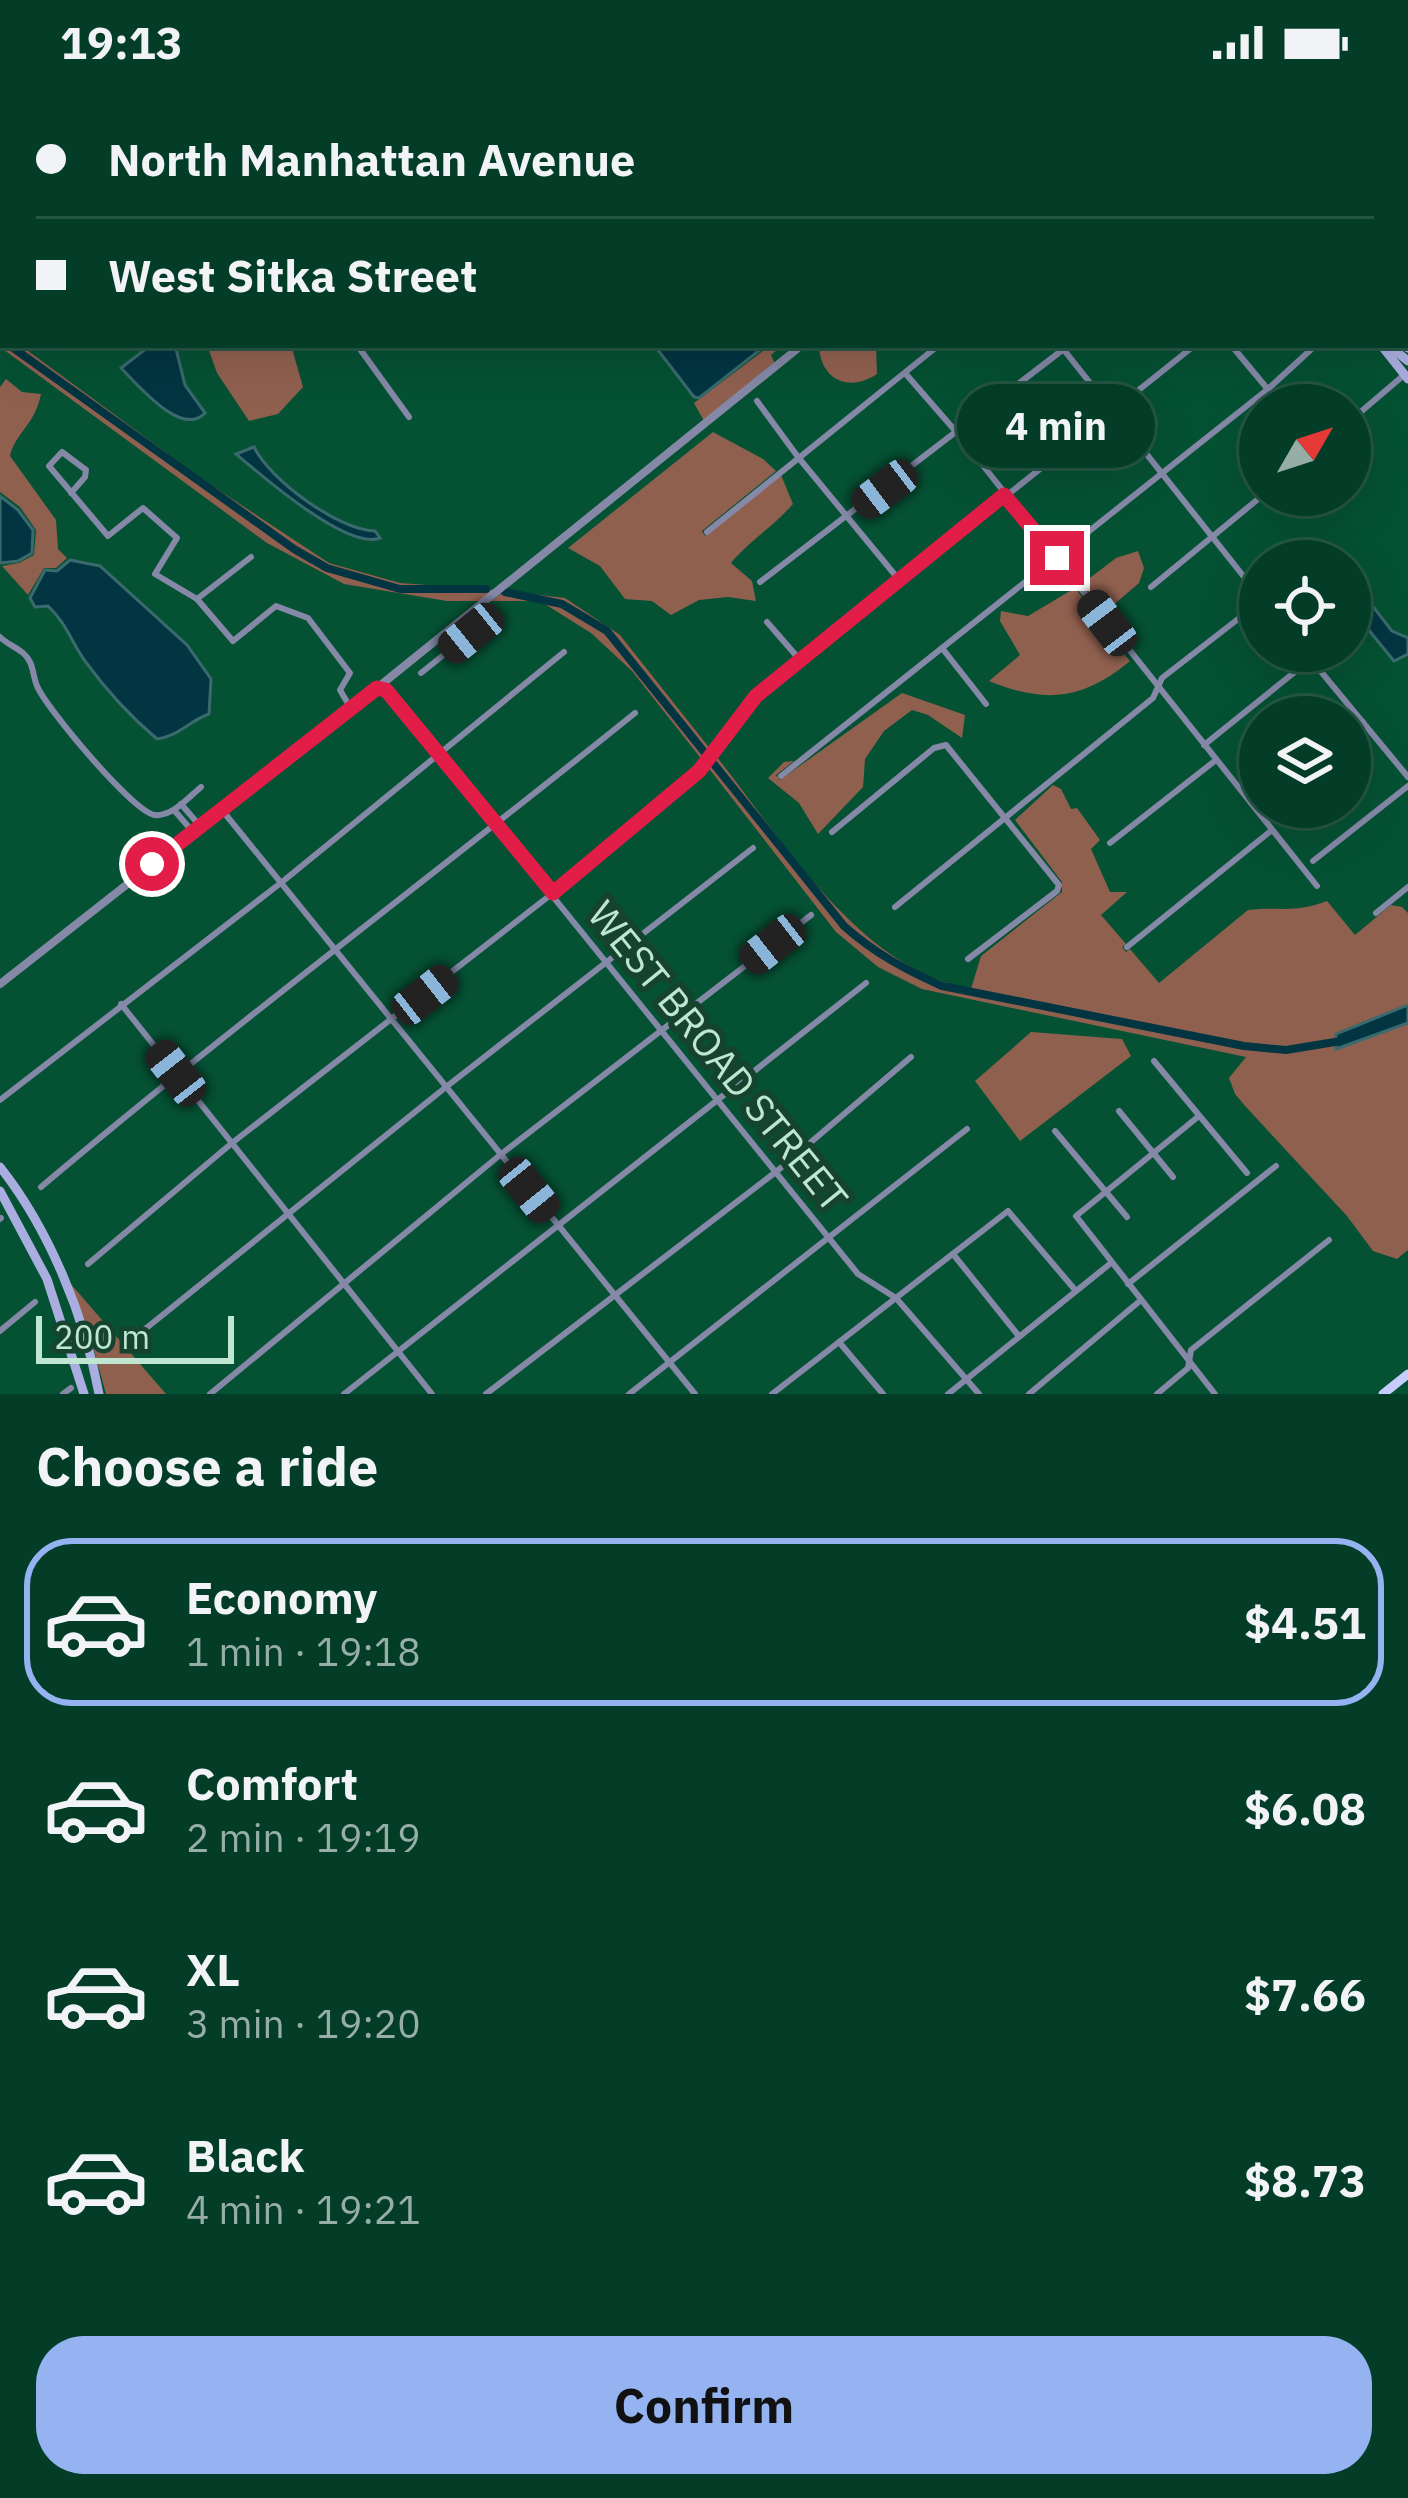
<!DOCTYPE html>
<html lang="en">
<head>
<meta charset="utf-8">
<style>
  body { margin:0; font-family:"IBM Plex Sans",sans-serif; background:#124833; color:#f1f3f6; height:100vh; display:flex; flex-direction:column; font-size:45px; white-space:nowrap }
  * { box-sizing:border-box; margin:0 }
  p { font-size:39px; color:#97aea7 }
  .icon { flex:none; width:66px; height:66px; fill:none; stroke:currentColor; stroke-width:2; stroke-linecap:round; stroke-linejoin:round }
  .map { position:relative; height:1310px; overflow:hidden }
  .drawer { display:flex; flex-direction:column; background:#043d27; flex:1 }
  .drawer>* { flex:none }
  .banner { position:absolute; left:0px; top:0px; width:1410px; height:264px; box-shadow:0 12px 48px #0002,0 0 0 3px #255644; display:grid; align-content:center; height:264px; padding:0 36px; background:#043d27 }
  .needle { width:78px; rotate:51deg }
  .buttons { position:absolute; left:1239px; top:300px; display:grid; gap:24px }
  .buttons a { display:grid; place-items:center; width:132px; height:132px; border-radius:50%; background:#043d27; box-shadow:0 12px 48px #0002,0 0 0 3px #255644; font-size:60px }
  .scale { position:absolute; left:36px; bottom:30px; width:198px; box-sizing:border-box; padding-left:12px; border:6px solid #bee6d0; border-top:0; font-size:33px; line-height:42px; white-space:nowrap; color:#bee6d0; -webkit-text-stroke:9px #15432e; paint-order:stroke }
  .end { position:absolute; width:54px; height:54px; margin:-27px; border:15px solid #e11d48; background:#fff; box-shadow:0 0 0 6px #fff }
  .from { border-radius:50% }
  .bubble { position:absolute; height:84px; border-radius:42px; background:#043d27; box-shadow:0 12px 48px #0002,0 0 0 3px #255644; font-size:39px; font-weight:700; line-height:84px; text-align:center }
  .car { position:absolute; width:36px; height:72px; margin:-36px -18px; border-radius:15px; box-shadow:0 0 9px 3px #0007; background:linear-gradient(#222 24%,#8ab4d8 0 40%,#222 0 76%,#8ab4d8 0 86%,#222 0) }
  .banner b { display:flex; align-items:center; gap:42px; height:114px; font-size:45px }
  .banner b+b { border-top:3px solid #255644 }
  .banner i { width:30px; height:30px; background:#f1f3f6 }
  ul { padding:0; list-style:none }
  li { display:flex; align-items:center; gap:36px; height:168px; margin:0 24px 18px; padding:0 12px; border:6px solid transparent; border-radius:48px }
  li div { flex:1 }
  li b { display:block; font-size:45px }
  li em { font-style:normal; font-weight:700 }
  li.current { border-color:#95b2f1 }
  li>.icon { width:108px; height:108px; stroke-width:1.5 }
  h2 { padding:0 36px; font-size:54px; line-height:144px }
  .cta { display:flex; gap:24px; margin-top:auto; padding:24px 36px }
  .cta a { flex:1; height:138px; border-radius:48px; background:#95b2f1; color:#111; font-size:48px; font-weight:700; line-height:138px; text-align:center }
  .status { display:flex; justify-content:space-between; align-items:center; height:84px; padding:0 60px; background:#043d27; direction:ltr }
  .status svg { height:33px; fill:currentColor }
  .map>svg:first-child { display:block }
  .green { fill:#90604f }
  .water { fill:#023542; stroke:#3a6a6d; stroke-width:3 }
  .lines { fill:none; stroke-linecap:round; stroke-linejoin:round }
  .canal { stroke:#023542; stroke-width:8 }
  .minor { stroke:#8588a7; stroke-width:6 }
  .tertiary { stroke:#8588a7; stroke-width:8 }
  .secondary { stroke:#a9addf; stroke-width:9 }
  .primary { stroke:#c7ccff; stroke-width:9 }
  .route { stroke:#e11d48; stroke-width:15 }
  .labels { text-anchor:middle; stroke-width:12; stroke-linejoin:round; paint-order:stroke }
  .street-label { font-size:39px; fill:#bee6d0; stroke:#15432e }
</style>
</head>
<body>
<div class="status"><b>19:13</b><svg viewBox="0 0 49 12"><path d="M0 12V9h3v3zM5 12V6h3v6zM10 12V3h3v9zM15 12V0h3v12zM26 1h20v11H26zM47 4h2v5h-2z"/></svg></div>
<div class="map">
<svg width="1408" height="1310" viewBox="0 0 1408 1310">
  <rect width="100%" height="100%" fill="#055134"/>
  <g class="green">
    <polygon points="0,246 3,261 20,261 202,395 329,479 400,499 494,506 480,517 447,517 344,500 267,459 0,263"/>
    <polygon points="207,261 291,261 303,303 278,330 249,337 217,289"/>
    <polygon points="771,261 783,261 771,271 775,280 704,337 694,319"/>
    <path d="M819,261H876L877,290C849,309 820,296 819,261Z"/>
    <path d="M6,295L22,308L41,310C35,341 15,349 10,372L56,436L58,465L67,474L56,484H44L28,511L2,482L19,479L34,471L36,446L20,423L0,408V303Z"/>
    <path d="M713,348L763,375L776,387L702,447L705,452L781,391L793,420C773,443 749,457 731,479L752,497L756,517L728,513L699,516L671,531L652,517L625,515L600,482L568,464Z"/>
    <polygon points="1138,467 1144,484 1139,499 1104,529 1082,500 1116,474"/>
    <path d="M1075,504L1101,537L1099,543L1130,577C1083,616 1045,620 989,597L1020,571L1000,537L1001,527L1028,532Z"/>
    <polygon points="504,507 565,514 620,551 711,666 703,677 632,587 591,549 540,517 491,517"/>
    <polygon points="902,609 965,631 962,654 928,631 912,626 884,647 865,675 863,703 818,750 799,719 768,694 784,678 794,677 776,691 780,696"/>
    <path d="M716,672C782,755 859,885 971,905L981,872L1062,808V798L1015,736L1053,701L1061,705L1071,725L1077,724L1100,756L1091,765L1110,808H1127L1101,831L1126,860L1122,863L1126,868L1130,865L1159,899L1248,826C1281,822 1292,830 1327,817L1355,851L1391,821L1402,823L1408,829V921L1336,950L1337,965L1408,939V1166L1397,1175L1373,1167L1347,1132L1246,1023L1235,1010L1229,994L1246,973L922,905L878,883L836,848L707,682Z"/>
    <polygon points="1031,948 1122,955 1131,972 1020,1057 975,997"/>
    <polygon points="69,1199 70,1199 166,1310 106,1310 89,1248"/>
  </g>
  <g class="water">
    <path d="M151,261H175L185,301L205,329C182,354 138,301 121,284Z"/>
    <polygon points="654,261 766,261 699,314 694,313"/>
    <path d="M254,363C270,396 338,446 375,447L380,454C348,467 262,392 236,370Z"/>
    <polygon points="0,412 18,426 33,446 32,469 18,477 0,479"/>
    <path d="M70,476L100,482L187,561L211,595L209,630C189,637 179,652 157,655C131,633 106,606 85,577C71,557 66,539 48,522L35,523L30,514L45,486L57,487Z"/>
    <polygon points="1357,502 1392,547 1408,554 1408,570 1394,577 1350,523 1350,508"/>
    <polygon points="1408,921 1408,939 1336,965 1336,950"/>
  </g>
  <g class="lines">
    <g class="canal">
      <polyline points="0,255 3,257"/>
      <polyline points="9,261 294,465 327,484 400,505 486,505"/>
      <path d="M505,508L562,520L607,547L844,842C874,869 906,886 942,902L1244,962L1286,966L1341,957"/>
    </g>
    <g class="minor">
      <polyline points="134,0 135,3"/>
      <polyline points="148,0 150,3"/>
      <polyline points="714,0 715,3"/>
      <polyline points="725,0 725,3"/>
      <polyline points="410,3 413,0"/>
      <polyline points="430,3 434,0"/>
      <polyline points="1298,3 1301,0"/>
      <polyline points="1407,90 1408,90"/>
      <polyline points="357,261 409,333"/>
      <polyline points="1060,261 1260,513"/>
      <polyline points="1231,261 1281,321"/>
      <polyline points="905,289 958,350 1317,802"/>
      <polyline points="757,317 798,373 900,497"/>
      <polyline points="1350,337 1404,291"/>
      <polyline points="71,409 85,393 86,386 62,368 49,382 108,452 143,424 177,454 155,490 197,515 233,557 276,522 308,534 350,589 340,606 350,623"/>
      <polyline points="707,448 939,261"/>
      <polyline points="1310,477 1322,467"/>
      <polyline points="760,498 1069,261"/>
      <polyline points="1151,503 1263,411"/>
      <polyline points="197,515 251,473"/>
      <polyline points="767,538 800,576"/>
      <path d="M0,553C7,560 16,563 23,569C34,578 32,590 37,602C46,624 134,729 155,731C172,733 189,713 201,703"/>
      <polyline points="942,564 986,620"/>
      <polyline points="1304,567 1408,693"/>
      <polyline points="421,589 471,549"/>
      <polyline points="377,604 386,606 858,1190 896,1214 979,1310"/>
      <polyline points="1350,648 1363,638"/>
      <polyline points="1204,661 1311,575"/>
      <polyline points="781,692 1268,305 1316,261"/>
      <polyline points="181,720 200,742"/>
      <polyline points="174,726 193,748"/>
      <polyline points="222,726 695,1310"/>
      <polyline points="832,748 934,664 946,661 1059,801 1057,807 968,875"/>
      <polyline points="1110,759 1216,676"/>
      <polyline points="1313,777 1408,702"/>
      <polyline points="895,823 1153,614 1162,594 1260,518"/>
      <polyline points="1376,829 1408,803"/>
      <polyline points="1127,863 1272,746"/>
      <polyline points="121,920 432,1310"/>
      <polyline points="1154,977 1247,1089"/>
      <polyline points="0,1016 282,798 564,568"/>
      <polyline points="1119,1027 1173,1093"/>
      <polyline points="1199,1032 1076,1132 1215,1310"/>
      <polyline points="1055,1047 1127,1133"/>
      <path d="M41,1103C234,940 438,788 635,629"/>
      <polyline points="0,1135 1,1134"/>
      <polyline points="953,1170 1018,1251"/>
      <polyline points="88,1180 232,1059 553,809 699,687 756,612 1195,261"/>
      <polyline points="1128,1200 1276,1082"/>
      <polyline points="0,1247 35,1218"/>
      <polyline points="129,1258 446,1003 753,764"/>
      <polyline points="839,1258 883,1310"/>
      <polyline points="63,1310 71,1304"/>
      <polyline points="210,1310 500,1071 811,831"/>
      <polyline points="344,1310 866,899"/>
      <polyline points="486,1310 777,1087 911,973"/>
      <polyline points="629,1310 967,1045"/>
      <polyline points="772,1310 1008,1127 1076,1207"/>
      <polyline points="948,1310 1111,1179"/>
      <polyline points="1029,1310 1141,1216"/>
      <polyline points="1157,1310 1188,1284 1191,1266 1329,1156"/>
    </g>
    <g class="tertiary">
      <polyline points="1120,3 1124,0"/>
      <polyline points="0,900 377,604 802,261"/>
    </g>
    <g class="secondary">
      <polyline points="1172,0 1174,3"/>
      <polyline points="1193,0 1196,3"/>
      <polyline points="1381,261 1408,295"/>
      <polyline points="1388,261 1408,277"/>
      <polyline points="1406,261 1408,264"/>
      <path d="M0,1083C49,1145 85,1233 99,1310"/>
      <polyline points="0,1107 47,1195 84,1310"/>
    </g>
    <polyline class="primary" points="1383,1310 1408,1290"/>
  </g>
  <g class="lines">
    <polyline class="route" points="152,780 377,604 386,606 553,809 699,687 756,612 1004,411 1057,474"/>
  </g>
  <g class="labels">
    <g class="street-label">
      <text transform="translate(718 972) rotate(51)" y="14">WEST BROAD STREET</text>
    </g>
  </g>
</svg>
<div class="buttons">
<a><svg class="needle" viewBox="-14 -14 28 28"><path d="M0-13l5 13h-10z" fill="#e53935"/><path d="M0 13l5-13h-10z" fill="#97aea7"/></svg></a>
<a><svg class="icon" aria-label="locate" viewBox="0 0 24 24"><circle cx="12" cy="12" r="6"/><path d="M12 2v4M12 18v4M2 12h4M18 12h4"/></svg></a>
<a><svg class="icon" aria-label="layers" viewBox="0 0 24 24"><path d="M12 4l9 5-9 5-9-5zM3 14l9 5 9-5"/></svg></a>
</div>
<div class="scale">200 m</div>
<i class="end from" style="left:152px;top:780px"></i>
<i class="end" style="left:1057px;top:474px"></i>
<div class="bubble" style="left:957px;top:300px;width:198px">4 min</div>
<i class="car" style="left:885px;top:405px;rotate:233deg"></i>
<i class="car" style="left:1107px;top:539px;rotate:323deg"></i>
<i class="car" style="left:471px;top:549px;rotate:231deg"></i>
<i class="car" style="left:773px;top:860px;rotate:232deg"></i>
<i class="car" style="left:425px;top:911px;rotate:52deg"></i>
<i class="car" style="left:176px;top:989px;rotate:322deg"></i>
<i class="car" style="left:529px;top:1106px;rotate:141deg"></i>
<div class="banner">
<b><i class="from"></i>North Manhattan Avenue</b>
<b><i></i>West Sitka Street</b>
</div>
</div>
<section class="drawer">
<h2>Choose a ride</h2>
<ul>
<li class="current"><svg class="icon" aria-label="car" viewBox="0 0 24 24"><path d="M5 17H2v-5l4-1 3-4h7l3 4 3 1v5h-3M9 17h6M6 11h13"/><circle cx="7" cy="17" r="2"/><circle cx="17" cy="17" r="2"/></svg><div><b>Economy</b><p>1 min · 19:18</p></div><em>$4.51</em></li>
<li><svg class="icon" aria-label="car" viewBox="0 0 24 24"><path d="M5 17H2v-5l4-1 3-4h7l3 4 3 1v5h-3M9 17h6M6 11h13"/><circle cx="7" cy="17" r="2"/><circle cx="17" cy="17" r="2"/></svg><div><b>Comfort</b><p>2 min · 19:19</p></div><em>$6.08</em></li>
<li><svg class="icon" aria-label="car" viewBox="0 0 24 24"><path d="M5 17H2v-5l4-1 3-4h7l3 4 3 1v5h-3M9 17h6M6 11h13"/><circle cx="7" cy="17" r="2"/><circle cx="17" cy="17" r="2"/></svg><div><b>XL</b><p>3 min · 19:20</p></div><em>$7.66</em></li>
<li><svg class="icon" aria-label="car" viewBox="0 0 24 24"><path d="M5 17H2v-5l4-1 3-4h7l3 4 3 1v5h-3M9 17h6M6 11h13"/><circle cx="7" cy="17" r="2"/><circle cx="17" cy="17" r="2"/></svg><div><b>Black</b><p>4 min · 19:21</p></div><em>$8.73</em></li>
</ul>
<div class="cta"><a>Confirm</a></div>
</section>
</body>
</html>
